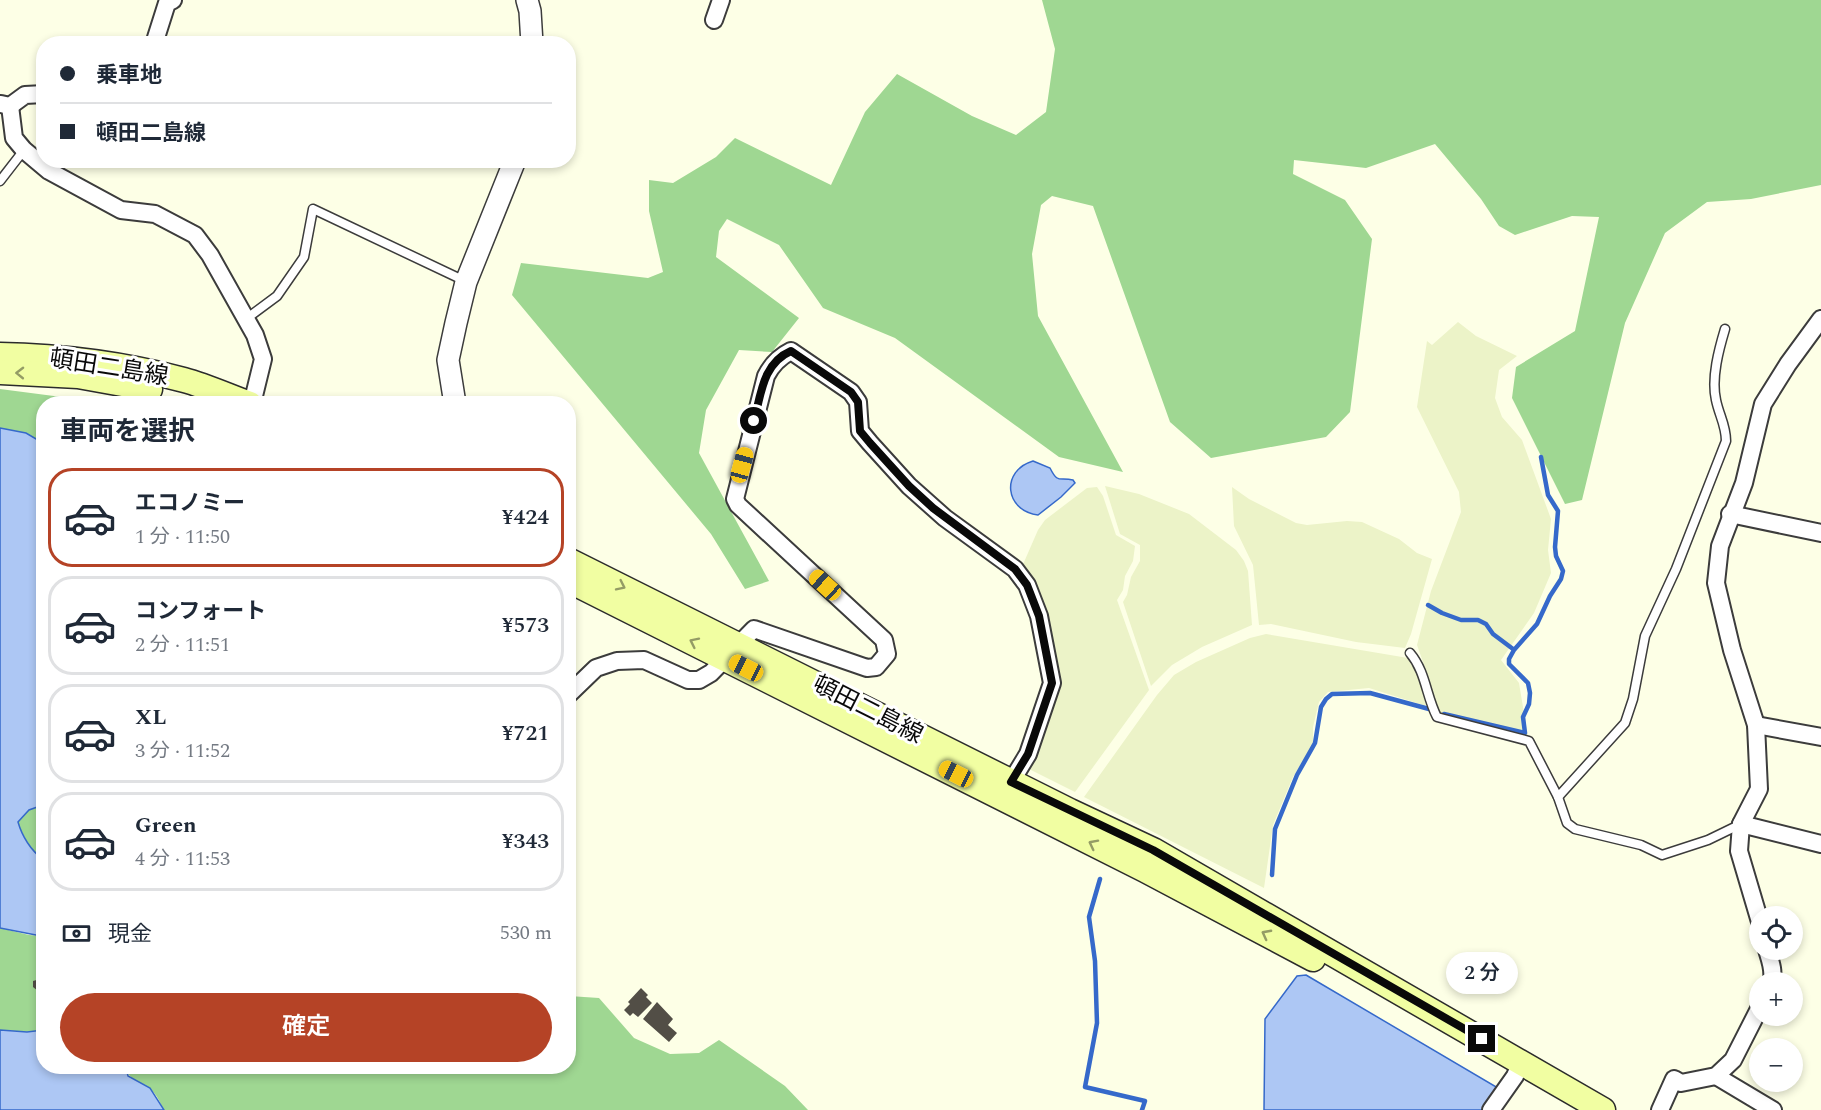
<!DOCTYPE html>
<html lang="ja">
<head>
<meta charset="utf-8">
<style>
  body { margin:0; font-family:Spectral,"Noto Sans JP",serif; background:#f6f6f7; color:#1f2937; height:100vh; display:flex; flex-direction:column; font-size:22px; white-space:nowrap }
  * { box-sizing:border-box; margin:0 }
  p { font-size:20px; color:#747a83 }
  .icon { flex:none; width:33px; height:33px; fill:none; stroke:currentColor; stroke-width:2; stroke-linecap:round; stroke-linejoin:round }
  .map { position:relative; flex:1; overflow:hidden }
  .details { position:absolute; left:36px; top:396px; width:540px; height:678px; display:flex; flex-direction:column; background:#fff; border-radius:24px; box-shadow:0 3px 9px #0003 }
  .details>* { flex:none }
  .banner { position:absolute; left:36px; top:36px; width:540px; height:132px; border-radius:24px; box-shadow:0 3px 9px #0003; display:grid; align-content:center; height:132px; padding:0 24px; background:#fff }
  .tools { position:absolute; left:1749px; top:906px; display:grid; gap:12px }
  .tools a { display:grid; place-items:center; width:54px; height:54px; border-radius:50%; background:#fff; box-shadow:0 3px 9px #0003; font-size:30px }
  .end { position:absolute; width:27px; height:27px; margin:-14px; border:8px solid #090909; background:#fff; box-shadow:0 0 0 3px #fff }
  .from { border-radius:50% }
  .bubble { position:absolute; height:42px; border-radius:21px; background:#fff; box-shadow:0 3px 9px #0003; font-size:20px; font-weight:600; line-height:42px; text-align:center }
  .car { position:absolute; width:18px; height:36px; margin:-18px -9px; border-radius:8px; box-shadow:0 0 4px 2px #0007; background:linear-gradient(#f5c518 24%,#345 0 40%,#f5c518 0 76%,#345 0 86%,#f5c518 0) }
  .banner b { display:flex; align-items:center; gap:21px; height:57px; font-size:22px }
  .banner b+b { border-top:2px solid #e0e1e3 }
  .banner i { width:15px; height:15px; background:#1f2937 }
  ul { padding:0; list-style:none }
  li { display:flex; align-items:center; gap:18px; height:99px; margin:0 12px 9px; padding:0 12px; border:3px solid #e0e1e3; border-radius:24px }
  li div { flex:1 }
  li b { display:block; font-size:22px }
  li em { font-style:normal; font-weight:600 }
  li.current { border-color:#b54326 }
  li>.icon { width:54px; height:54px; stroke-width:1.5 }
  h2 { padding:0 24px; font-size:27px; line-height:72px }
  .pay { display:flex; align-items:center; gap:15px; height:66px; padding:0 24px; font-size:22px }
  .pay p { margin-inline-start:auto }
  .action { display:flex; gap:12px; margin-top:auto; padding:12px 24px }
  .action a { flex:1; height:69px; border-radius:36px; background:#b54326; color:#fff; font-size:24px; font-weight:600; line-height:69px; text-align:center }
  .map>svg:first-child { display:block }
  .farmland { fill:#ecf3c8 }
  .forest { fill:#9fd792 }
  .water { fill:#adc7f4; stroke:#3569ca; stroke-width:1.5 }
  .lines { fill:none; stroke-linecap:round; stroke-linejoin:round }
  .stream { stroke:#3569ca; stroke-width:4.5 }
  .building { fill:#524e46 }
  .service-casing { stroke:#3c3c3c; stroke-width:11 }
  .minor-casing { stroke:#3c3c3c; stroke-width:20 }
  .tertiary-casing { stroke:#3c3c3c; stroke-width:24 }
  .secondary-casing { stroke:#2b2b2b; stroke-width:27 }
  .service { stroke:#fff; stroke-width:8 }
  .minor { stroke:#fff; stroke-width:16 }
  .tertiary { stroke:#fff; stroke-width:21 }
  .secondary { stroke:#f1fea2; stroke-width:24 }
  .oneway { stroke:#949c65 }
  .route { stroke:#090909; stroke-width:8 }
  .labels { text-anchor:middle; stroke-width:6; stroke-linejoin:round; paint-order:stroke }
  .street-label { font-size:24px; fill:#090909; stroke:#fff }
</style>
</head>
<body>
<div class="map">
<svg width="1821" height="1110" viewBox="0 0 1821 1110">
  <rect width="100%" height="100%" fill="#fdffe6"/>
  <g class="farmland">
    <polygon points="1458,322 1476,336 1517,356 1499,370 1495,398 1502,417 1522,440 1551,519 1548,550 1551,573 1534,613 1501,660 1519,683 1528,737 1438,714 1435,707 1428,676 1417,645 1431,591 1461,512 1459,492 1417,407 1427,341 1432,345"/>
    <polygon points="1105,486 1139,494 1189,514 1236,550 1244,561 1248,571 1252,625 1202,647 1172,665 1151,686 1123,602 1127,595 1131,577 1140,561 1140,545 1120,534"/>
    <polygon points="1097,487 1103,496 1116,535 1135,546 1133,561 1125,576 1123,590 1117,600 1149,690 1075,792 1027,768 1056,691 1021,569 1038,530 1045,520 1087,488"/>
    <polygon points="1232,487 1249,499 1296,523 1307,525 1347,521 1362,522 1399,539 1417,553 1432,559 1411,634 1405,648 1356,642 1271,624 1259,625 1253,565 1234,526"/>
    <polygon points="1266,634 1408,658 1414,664 1419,675 1426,706 1369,688 1328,692 1319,702 1313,727 1313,744 1293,777 1273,825 1264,888 1084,797 1157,695 1174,675 1196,662 1250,638"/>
  </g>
  <g class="forest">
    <polygon points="1042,0 1821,0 1821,185 1751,199 1707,202 1665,233 1625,323 1582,500 1565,504 1512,398 1516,367 1575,331 1599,217 1572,216 1515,235 1499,226 1481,199 1435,144 1366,168 1294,160 1293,174 1345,200 1372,239 1350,412 1326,437 1211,458 1170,422 1093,206 1052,196 1041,205 1032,254 1038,316 1123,472 1059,457 895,338 823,308 779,245 727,219 719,231 716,257 799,318 772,352 739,350 706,410 699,453 769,581 745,589 711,534 512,295 521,263 648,278 663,272 649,211 649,180 673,183 716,157 735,138 831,185 865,112 897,74 972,116 1016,135 1046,112 1055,49"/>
    <polygon points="0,389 100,402 106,403 44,404 43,443 26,433 0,428"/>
    <path d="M43,805V859C31,851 22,835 18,822L29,810Z"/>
    <polygon points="0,928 29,935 43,936 43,1030 27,1032 0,1030"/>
    <path d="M569,996L599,998L634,1038L670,1054L699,1053L719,1040L785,1086L808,1110H164C160,1103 157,1094 150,1089C142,1081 126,1080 126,1066H568Z"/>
  </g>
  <g class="water">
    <path d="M0,428L26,433L43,443V805L29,810L18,822C22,836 31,851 43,859L44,936H41L0,928Z"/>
    <path d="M1033,461L1050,468C1058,484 1059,477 1073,480L1075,483L1061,497L1038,515C1005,511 1000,471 1033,461Z"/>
    <polygon points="1306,975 1498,1088 1484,1110 1264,1110 1265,1019 1297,976"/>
    <polygon points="0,1030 27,1032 43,1030 44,1066 126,1067 128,1076 150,1088 164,1110 0,1110"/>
  </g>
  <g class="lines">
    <g class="stream">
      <polyline points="1428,605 1442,613 1461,620 1478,620 1486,624 1493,634 1513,649"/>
      <polyline points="1444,714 1525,733 1523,717 1529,704 1530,693 1528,683 1509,664 1509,659 1514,650 1537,624 1550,596 1561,579 1563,571 1556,556 1555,547 1558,511 1548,495 1541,457"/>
      <polyline points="1272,875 1275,829 1297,775 1315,743 1321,707 1326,699 1332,694 1370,693 1429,709"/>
      <polyline points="1100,879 1089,917 1095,961 1097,1023 1085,1087 1145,1101 1142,1110"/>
    </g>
  </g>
  <g class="building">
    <polygon points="40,979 44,981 44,990 38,991 33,987 33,981"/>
    <polygon points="641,988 648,995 646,997 652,1003 638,1017 633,1013 630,1016 624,1010 630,1004 628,1002"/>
    <polygon points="657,1002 673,1019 668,1025 677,1033 669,1042 643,1019"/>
  </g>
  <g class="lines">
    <g class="service-casing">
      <g id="service">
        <polyline points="0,181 24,150"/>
        <polyline points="246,319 277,296 304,257 313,209 465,281"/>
        <path d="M1410,653C1426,672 1426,696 1437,717L1529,741L1558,797L1567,823L1575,829L1641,845L1662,855L1708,840L1741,824"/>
        <path d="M1558,797L1625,723L1633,699L1645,636L1676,569L1726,441C1726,425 1719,415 1716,400C1711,378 1719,349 1725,329"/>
      </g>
    </g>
    <g class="minor-casing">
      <g id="minor">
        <polyline points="714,20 721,0"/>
        <polyline points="154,44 167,3 173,0"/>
        <polyline points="1,104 10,106 25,95 44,94"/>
        <polyline points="10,106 14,138 24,150 49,171 121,210 155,214 195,235 210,255 255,335 263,359 252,404"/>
        <polyline points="1730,514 1821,533"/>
        <path d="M568,695L596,668L617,661L644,660L688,680H699L711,673L754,629L867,668L876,667L887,654L884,640L738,505L735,499L766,376C772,364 779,357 791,351L851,392L858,402L860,431L870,443L909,486L945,518L1015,569L1027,585L1039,616L1052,683L1028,754L1011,782"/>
        <polyline points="1756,725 1821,737"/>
        <polyline points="1741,824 1821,844"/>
        <polyline points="1760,922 1739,851 1741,824 1759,789 1756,725 1732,650 1716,583 1720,546 1744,483 1763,404 1788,364 1821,319"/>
        <path d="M1767,950C1770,960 1775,972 1771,982"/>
        <polyline points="1716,1076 1773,1110"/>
        <polyline points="1491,1110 1515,1076 1521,1062"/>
        <polyline points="1660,1110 1674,1079 1681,1083 1716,1076 1733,1060 1760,1007"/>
      </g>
    </g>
    <g class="tertiary-casing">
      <g id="tertiary">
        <polyline points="527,0 530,11 532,44"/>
        <polyline points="455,404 448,360 456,323 466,282 515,160"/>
      </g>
    </g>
    <g class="secondary-casing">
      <g id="secondary">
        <path d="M0,355C62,356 124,364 184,380C206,386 228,396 250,404"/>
        <polyline points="0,372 78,376 150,389"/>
        <polyline points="568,560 1070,811 1153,850 1603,1110"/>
        <polyline points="568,580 1145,870 1313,959"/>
      </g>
    </g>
    <use href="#service" class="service"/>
    <use href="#minor" class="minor"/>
    <use href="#tertiary" class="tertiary"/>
    <use href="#secondary" class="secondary"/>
  </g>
  <defs><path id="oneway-chevron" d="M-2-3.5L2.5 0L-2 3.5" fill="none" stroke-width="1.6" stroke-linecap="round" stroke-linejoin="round" transform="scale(1.5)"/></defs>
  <g class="oneway">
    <use href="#oneway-chevron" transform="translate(20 373) rotate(-179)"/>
    <use href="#oneway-chevron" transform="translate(621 586) rotate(26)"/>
    <use href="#oneway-chevron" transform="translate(694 642) rotate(-154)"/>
    <use href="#oneway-chevron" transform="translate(1093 844) rotate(-153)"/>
    <use href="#oneway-chevron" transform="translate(1266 934) rotate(-152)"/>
  </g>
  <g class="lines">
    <path class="route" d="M754,421C761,394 763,363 791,351L851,392L858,402L860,431L870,443L909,486L933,508L1015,569L1027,585L1039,616L1052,683L1028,754L1011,782L1153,850L1482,1039"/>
  </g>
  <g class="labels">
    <g class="street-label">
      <text transform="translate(109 367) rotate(9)" y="8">頓田二島線</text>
      <text transform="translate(868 709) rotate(27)" y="8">頓田二島線</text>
    </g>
  </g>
</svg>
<div class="tools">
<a><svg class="icon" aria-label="locate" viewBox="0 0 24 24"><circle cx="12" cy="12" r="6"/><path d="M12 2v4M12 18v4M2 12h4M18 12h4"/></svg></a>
<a>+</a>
<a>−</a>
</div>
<i class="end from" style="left:754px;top:421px"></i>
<i class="end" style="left:1482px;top:1039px"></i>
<div class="bubble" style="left:1446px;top:952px;width:72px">2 分</div>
<i class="car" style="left:742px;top:465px;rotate:15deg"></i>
<i class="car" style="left:825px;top:585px;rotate:312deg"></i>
<i class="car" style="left:746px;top:668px;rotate:297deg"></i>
<i class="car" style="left:956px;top:774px;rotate:297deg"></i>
<div class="banner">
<b><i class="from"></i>乗車地</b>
<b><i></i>頓田二島線</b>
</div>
<section class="details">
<h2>車両を選択</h2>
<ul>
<li class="current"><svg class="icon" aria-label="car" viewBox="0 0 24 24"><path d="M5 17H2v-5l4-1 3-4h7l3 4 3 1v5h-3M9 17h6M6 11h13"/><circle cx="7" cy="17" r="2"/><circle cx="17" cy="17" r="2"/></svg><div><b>エコノミー</b><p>1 分 · 11:50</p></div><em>¥424</em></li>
<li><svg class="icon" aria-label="car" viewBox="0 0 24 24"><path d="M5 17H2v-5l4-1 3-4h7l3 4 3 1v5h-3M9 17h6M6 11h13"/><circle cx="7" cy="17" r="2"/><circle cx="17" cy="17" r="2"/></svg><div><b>コンフォート</b><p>2 分 · 11:51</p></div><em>¥573</em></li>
<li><svg class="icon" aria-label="car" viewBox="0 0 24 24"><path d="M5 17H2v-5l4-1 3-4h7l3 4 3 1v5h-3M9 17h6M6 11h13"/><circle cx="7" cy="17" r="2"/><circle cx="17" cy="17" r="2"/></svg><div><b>XL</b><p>3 分 · 11:52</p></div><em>¥721</em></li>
<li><svg class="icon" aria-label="car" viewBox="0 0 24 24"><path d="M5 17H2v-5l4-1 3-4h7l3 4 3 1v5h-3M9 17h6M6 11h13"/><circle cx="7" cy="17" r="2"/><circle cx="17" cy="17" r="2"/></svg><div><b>Green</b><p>4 分 · 11:53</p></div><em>¥343</em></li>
</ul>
<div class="pay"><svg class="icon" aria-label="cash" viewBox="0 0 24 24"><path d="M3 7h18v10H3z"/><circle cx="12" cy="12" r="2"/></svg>現金<p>530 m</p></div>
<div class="action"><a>確定</a></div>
</section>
</div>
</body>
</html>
